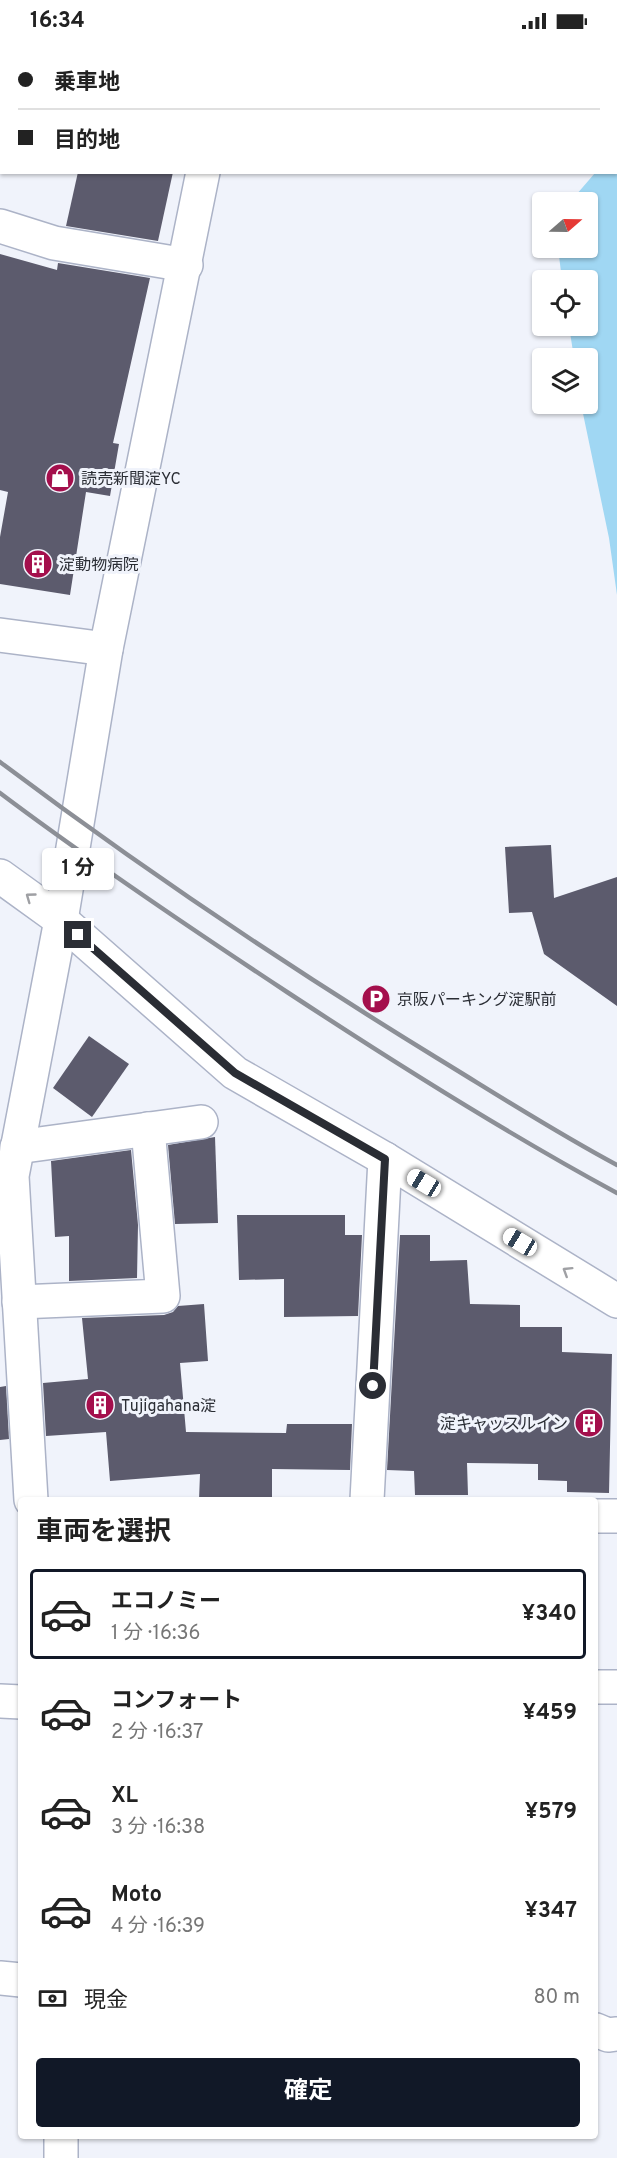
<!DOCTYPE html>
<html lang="ja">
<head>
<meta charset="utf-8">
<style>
  body { margin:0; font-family:Overpass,"Noto Sans JP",sans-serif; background:#f6f6f6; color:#222; height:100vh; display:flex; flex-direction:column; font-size:22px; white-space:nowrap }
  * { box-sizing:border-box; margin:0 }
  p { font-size:20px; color:#767676 }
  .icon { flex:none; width:33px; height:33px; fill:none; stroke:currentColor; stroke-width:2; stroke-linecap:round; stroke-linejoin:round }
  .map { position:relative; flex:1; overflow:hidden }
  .side { position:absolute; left:18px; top:1455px; width:580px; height:642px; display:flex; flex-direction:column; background:#fff; border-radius:6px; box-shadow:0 2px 4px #0004 }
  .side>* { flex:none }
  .guide { position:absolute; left:0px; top:0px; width:618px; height:132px; box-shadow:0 2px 4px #0004; display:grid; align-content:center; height:132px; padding:0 18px; background:#fff }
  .needle { width:39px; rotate:70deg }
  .fabs { position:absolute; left:532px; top:150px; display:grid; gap:12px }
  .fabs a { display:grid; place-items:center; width:66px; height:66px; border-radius:6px; background:#fff; box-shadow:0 2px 4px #0004; font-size:30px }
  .end { position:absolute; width:27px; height:27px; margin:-14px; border:8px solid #2a2d34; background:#fff; box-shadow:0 0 0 3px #fff }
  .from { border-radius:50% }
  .bubble { position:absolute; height:42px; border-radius:6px; background:#fff; box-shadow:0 2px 4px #0004; font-size:20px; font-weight:700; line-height:42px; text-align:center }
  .car { position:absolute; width:18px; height:36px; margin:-18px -9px; border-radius:8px; box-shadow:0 0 4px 2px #0007; background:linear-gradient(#fff 24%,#345 0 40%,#fff 0 76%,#345 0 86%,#fff 0) }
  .guide b { display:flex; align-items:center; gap:21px; height:57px; font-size:22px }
  .guide b+b { border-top:2px solid #e0e0e0 }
  .guide i { width:15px; height:15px; background:#222 }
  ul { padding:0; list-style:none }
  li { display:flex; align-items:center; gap:18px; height:90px; margin:0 12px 9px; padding:0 6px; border:3px solid transparent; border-radius:6px }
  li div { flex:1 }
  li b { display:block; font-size:22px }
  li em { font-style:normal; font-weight:700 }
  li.active { border-color:#111827 }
  li>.icon { width:54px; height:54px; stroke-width:1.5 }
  h2 { padding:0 18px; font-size:27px; line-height:72px }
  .pay { display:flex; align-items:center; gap:15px; height:66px; padding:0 18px; font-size:22px }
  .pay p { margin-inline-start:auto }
  .cta { display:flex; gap:12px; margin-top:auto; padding:12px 18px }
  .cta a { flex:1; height:69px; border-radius:6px; background:#111827; color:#fff; font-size:24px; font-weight:700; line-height:69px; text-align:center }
  .status { display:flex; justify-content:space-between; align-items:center; height:42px; padding:0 30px; background:#fff; direction:ltr }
  .status svg { height:16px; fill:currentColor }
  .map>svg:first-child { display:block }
  .water { fill:#a0d7f3 }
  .building { fill:#5c5b6d }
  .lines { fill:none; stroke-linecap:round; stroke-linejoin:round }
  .minor-casing { stroke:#acb3c7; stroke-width:36 }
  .minor { stroke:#fff; stroke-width:33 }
  .rail { stroke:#8c8f96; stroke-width:4.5 }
  .oneway { stroke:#9fa0a4 }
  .route { stroke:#2a2d34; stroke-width:8 }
  .labels { text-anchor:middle; stroke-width:6; stroke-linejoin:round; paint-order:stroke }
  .poi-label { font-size:16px; fill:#2a2d34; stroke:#f0f3fb; text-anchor:start }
</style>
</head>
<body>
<div class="status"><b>16:34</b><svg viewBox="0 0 49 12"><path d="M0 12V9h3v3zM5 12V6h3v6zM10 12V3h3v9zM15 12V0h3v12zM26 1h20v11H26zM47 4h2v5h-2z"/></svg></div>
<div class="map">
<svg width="617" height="2116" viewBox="0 0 617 2116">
  <rect width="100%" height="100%" fill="#f0f3fb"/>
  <polygon class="water" points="617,110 617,553 609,496 581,362 588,362 588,316 574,316 569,284 588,284 588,238 562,238 558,206 588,206 588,160 570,160 595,131 616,130"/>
  <g class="building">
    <polygon points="78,130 173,130 158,199 66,184"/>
    <polygon points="0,212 57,228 58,221 150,236 113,401 119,402 110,454 86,450 70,553 0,542 0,495 8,450 0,448"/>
    <polygon points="551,803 554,856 617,835 617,964 544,912 532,870 509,871 505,805"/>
    <polygon points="89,994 129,1022 92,1075 53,1046"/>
    <polygon points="215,1095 218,1181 175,1182 168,1103"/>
    <polygon points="131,1108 138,1183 137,1236 69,1239 69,1194 55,1195 51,1119"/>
    <polygon points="237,1173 345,1173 345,1193 362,1193 358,1274 284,1275 284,1237 239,1238"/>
    <polygon points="400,1193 430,1193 430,1219 467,1218 470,1262 520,1263 520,1285 562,1285 562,1310 612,1312 609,1451 567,1450 567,1439 538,1438 538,1422 467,1421 468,1453 415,1453 414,1429 387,1428"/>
    <polygon points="204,1262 208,1319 180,1321 186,1390 286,1391 287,1382 352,1382 350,1428 272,1427 272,1458 199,1458 200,1432 110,1439 106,1390 46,1394 43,1341 88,1337 82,1276 164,1273 173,1270 178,1264"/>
    <polygon points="6,1344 9,1397 0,1398 0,1345"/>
  </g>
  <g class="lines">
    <g class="minor-casing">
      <g id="minor">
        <polyline points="229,2 229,0"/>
        <polyline points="0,184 54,201 186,223"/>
        <polyline points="0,593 106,607"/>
        <polyline points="0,834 61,878 235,1031 385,1117 617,1259"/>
        <polyline points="17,1105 201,1080"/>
        <polyline points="19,1260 163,1254 148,1087"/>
        <polyline points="31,1458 12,1134 61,878 106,607 203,130"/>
        <polyline points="367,1458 385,1117"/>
        <polyline points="596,1474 617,1474"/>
        <polyline points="596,1645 617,1645"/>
        <polyline points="0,1659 21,1660"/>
        <polyline points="0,1936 21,1938"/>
        <polyline points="596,1988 608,1993 617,1992"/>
        <polyline points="61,2094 61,2116"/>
      </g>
    </g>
    <use href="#minor" class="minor"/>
    <g class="rail">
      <path d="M0,720C141,826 287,924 437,1016C496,1052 555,1090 617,1123"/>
      <path d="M0,751C93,821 190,886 287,950C395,1021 504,1090 617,1151"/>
    </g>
  </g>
  <defs><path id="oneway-chevron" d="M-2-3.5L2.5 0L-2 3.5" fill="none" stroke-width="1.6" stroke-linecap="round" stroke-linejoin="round" transform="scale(1.5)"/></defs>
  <g class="oneway">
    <use href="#oneway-chevron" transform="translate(30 855) rotate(-144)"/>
    <use href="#oneway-chevron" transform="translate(567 1229) rotate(-148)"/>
  </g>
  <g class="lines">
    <polyline class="route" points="78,893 235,1031 385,1117 373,1344"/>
  </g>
  <defs>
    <g id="shop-disc" transform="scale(1.5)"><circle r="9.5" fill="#a40f4c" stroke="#f0f3fb"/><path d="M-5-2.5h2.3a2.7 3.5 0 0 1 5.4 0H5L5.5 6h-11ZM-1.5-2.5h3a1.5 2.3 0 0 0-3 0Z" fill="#fff"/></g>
    <g id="building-disc" transform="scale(1.5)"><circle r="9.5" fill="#a40f4c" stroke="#f0f3fb"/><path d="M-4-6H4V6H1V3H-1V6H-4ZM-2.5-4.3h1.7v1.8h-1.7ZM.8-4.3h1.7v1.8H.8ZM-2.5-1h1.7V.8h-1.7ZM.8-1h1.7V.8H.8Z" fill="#fff"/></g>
    <g id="parking-disc" transform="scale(1.5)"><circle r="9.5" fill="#a40f4c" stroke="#f0f3fb"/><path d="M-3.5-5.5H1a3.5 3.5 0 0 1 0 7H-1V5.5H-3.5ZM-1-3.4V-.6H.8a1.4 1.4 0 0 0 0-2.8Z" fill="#fff"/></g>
  </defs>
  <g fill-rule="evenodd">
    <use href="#shop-disc" x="60" y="436"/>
    <use href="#building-disc" x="38" y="522"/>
    <use href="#parking-disc" x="376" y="957"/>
    <use href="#building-disc" x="100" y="1363"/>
    <use href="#building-disc" x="589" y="1381"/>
  </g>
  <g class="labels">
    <g class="poi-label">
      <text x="81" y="442">読売新聞淀YC</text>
      <text x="59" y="528">淀動物病院</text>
      <text x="397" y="963">京阪パーキング淀駅前</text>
      <text x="121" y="1369">Tujigahana淀</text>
      <text x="568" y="1387" text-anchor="end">淀キャッスルイン</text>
    </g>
  </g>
</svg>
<div class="fabs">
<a><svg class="needle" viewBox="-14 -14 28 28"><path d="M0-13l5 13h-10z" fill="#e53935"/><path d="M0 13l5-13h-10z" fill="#767676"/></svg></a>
<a><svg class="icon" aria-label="locate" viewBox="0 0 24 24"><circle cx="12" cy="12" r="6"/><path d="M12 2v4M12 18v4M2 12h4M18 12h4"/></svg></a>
<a><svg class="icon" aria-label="layers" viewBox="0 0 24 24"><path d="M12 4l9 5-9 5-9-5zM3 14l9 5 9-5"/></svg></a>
</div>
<i class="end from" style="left:373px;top:1344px"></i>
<i class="end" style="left:78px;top:893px"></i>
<div class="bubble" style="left:42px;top:806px;width:72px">1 分</div>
<i class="car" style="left:424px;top:1141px;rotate:301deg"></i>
<i class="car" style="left:520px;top:1200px;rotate:301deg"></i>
<div class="guide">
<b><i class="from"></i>乗車地</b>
<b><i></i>目的地</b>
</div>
<section class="side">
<h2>車両を選択</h2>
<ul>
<li class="active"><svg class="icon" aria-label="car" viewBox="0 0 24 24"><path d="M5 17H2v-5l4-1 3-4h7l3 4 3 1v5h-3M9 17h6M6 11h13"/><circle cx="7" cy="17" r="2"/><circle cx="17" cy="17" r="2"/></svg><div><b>エコノミー</b><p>1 分 · 16:36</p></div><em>¥340</em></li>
<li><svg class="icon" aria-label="car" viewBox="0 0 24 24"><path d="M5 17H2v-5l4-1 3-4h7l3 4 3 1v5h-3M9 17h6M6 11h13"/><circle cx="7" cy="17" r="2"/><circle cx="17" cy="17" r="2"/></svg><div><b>コンフォート</b><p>2 分 · 16:37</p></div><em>¥459</em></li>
<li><svg class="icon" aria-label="car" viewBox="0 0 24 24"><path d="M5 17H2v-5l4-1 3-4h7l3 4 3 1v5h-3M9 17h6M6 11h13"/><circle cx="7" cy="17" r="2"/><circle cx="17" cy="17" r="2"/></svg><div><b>XL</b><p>3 分 · 16:38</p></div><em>¥579</em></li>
<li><svg class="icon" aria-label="car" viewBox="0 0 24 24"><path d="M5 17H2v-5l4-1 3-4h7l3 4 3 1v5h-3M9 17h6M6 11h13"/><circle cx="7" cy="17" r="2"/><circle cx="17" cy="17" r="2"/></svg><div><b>Moto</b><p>4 分 · 16:39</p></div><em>¥347</em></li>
</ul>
<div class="pay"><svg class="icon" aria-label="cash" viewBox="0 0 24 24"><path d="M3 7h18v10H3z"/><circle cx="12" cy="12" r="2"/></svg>現金<p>80 m</p></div>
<div class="cta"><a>確定</a></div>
</section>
</div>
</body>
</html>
